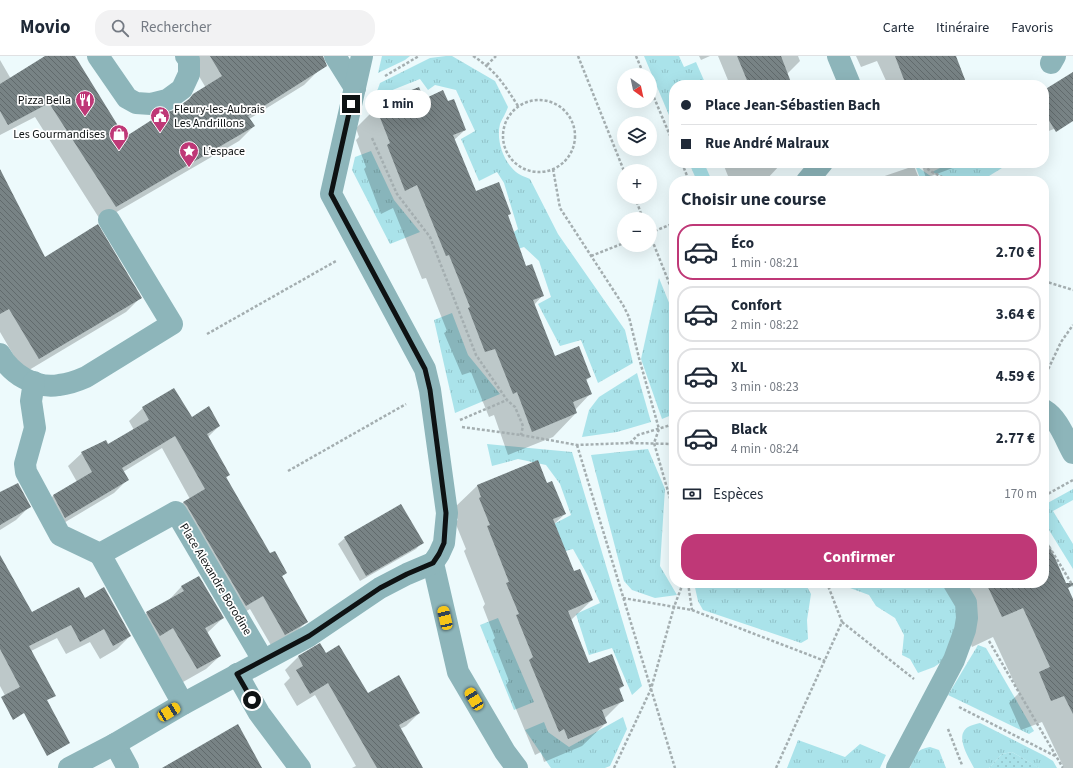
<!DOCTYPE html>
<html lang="fr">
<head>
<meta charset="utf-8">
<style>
  body { margin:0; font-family:"Source Sans 3",sans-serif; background:#f2f2f3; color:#1f2937; height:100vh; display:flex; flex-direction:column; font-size:15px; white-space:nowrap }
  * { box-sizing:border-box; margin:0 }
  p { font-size:13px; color:#747a83 }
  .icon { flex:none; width:22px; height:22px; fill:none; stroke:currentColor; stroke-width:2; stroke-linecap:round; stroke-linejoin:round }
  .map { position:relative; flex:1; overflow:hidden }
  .side { position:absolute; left:669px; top:120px; width:380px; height:412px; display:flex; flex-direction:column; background:#fff; border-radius:16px; box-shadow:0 4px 16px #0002 }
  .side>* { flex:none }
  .banner { position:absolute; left:669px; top:24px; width:380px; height:88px; border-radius:16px; box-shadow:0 4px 16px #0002; display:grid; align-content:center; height:88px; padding:0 12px; background:#fff }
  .needle { width:26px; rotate:147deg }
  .buttons { position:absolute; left:617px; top:12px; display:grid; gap:8px }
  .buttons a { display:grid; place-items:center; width:40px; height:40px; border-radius:50%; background:#fff; box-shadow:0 4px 16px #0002; font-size:20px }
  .end { position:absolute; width:18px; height:18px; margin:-9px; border:5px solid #0e1213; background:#fff; box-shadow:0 0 0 2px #fff }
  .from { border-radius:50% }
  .bubble { position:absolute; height:28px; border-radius:14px; background:#fff; box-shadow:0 4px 16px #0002; font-size:13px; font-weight:700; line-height:28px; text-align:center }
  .car { position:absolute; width:12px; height:24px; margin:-12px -6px; border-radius:5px; box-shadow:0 0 3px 1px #0007; background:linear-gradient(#f5c518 24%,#345 0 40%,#f5c518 0 76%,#345 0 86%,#f5c518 0) }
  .banner b { display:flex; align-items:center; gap:14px; height:38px; font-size:15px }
  .banner b+b { border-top:1px solid #e0e1e3 }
  .banner i { width:10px; height:10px; background:#1f2937 }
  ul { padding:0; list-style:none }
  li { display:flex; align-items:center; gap:12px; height:56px; margin:0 8px 6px; padding:0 4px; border:2px solid #e0e1e3; border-radius:16px }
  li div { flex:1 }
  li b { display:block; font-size:15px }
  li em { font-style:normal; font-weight:700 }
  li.current { border-color:#bf3877 }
  li>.icon { width:36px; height:36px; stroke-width:1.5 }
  h2 { padding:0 12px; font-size:18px; line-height:48px }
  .pay { display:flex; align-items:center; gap:10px; height:44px; padding:0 12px; font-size:15px }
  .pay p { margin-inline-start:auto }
  .button { display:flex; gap:8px; margin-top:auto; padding:8px 12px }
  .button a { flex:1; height:46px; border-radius:16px; background:#bf3877; color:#fff; font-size:16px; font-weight:700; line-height:46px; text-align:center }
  header { display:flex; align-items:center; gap:24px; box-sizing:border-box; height:56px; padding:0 20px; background:#fff; border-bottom:1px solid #e0e1e3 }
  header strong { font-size:19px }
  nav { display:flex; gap:22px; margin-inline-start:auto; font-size:14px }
  .search { width:280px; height:36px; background:#f2f2f3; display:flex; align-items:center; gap:10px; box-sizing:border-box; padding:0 14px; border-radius:16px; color:#747a83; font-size:15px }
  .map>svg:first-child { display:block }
  .grass { fill:url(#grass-tufts) }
  .park { fill:url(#park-dots) }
  .shadow { fill:#0003 }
  .building { fill:url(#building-back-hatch) }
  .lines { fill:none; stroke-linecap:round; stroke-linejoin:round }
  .path { stroke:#a4aeb0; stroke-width:2.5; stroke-dasharray:3 2; stroke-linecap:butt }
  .minor { stroke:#8db5ba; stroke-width:22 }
  .route { stroke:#0e1213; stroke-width:5 }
  .labels { text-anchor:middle; stroke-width:3.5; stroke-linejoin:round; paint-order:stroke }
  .poi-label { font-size:12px; fill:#0e1213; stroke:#fff; text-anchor:end }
  .street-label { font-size:12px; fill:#0e1213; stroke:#fff }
</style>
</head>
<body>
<header>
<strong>Movio</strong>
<div class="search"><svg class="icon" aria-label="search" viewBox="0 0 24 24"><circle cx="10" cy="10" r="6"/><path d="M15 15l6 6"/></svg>Rechercher</div>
<nav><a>Carte</a><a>Itinéraire</a><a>Favoris</a></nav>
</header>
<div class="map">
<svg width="1073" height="712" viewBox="0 0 1073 712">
  <defs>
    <pattern id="grass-tufts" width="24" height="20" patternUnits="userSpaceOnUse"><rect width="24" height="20" fill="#aae3ea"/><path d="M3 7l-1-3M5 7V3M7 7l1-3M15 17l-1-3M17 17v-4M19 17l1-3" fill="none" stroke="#91c2c8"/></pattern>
    <pattern id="park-dots" width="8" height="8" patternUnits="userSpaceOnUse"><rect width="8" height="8" fill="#aae3ea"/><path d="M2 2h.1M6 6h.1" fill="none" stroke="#91c2c8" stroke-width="1.8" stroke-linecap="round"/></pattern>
    <pattern id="building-back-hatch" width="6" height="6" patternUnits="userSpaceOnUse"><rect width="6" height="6" fill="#788385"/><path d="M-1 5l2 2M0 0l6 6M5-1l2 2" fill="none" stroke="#616a6c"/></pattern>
  </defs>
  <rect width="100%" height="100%" fill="#edfafc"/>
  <g class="grass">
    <polygon points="382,0 410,0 405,4 378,17"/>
    <path d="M446,0H452L495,25L508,51C506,57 502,63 500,68C496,84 503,105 516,116C519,119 526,121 530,123L558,178L625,274L633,307L598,327L581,284L560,290L538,248L551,241L539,205L524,191L509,196L503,184L518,173L504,127L497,116L479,125L461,83L475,75L456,34L435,29L428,34L420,23L375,41L380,27L430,2Z"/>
    <polygon points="644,0 679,0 684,11 696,6 706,29 674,29 674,71"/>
    <polygon points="371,95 394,144 420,176 390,188 352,114 355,101"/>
    <polygon points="689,107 704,107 712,125 697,125"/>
    <polygon points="950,107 1010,107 981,125 953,125 932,116"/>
    <polygon points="915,109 929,119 940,125 921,125"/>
    <polygon points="659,222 674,259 674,358 662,363 641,303"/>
    <polygon points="452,257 468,299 500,338 455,357 434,264"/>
    <polygon points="637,317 651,366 617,376 582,381 589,354 599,341"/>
    <polygon points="487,388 572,396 642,630 632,639 612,592 589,599 576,558 600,547 588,520 573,493 558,497 548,471 571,459 560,428 546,409 518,403 492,410"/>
    <polygon points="648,393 665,433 660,510 677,539 655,542 632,534 624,525 591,399"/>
    <polygon points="1073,433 1073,444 1053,455 1073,488 1073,513 1044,466 1044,449"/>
    <polygon points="694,527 773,527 774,529 779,527 805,527 811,538 807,564 808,583 801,587 703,554 698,545"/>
    <polygon points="846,527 945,527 953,538 958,559 957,576 943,605 934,611 918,617 910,603 902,599 904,579 895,562 876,550 869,539 850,532"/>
    <polygon points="498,562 534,646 514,654 480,569"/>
    <polygon points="978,589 986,592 1034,675 1029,678 948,639"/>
    <polygon points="623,661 627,673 610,710 605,712 551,712 525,674 544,666 548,676 569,691"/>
    <path d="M980,667L1045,700L1053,705L1057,712H1039L1012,696L1002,698L989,712H974C969,702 954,680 968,671C971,669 976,668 980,667Z"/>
    <polygon points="798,684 845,701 860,688 886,699 880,712 787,712"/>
    <path d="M930,691L939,694L946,712H910C915,699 915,694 930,691Z"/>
  </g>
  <polygon class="park" points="1012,696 1038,711 1039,712 989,712 1002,698"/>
  <g class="shadow">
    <polygon points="47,0 74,0 125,82 175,55 206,32 187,0 310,0 319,14 304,29 249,63 254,70 239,85 101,165 35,61 0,79 0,4 11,23"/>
    <polygon points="699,0 710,0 701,4"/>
    <polygon points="718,0 798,0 800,5 787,18 791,29 730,29"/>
    <polygon points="856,0 955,0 967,29 888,29 877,5 861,11"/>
    <polygon points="1073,32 1073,65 1044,77 1044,35"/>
    <polygon points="423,44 448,46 465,74 454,84 476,136 510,158 507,160 526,211 543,239 534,249 555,301 590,321 586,325 591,337 575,354 576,357 553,381 508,399 494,359 489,361 471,316 462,319 444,277 447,275 426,222 422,223 393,152 381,158 364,113 366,111 356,84 359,81 356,72 380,48"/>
    <polygon points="727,107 779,107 780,109 767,123 761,125 730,125 724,110"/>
    <polygon points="921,107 966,107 926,122"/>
    <polygon points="914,110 920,125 870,125"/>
    <polygon points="0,149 44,202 140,242 126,256 24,317 0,276"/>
    <polygon points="143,352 191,362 219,370 207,382 229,419 226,422 269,498 286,517 281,521 307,565 293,579 272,591 250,553 232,563 171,459 184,446 190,443 162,392 123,416 127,424 114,437 52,474 40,453 53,440 77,426 68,410 82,397 108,389 134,374 129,365"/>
    <polygon points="538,405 547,428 565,458 554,468 574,516 592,544 571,564 588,608 623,630 619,634 622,645 604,663 606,667 582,690 544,706 541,696 535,699 506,629 509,625 493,584 495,582 483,551 485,548 464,495 466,493 455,466 458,464 453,453 477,430"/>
    <polygon points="0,437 29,451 16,464 0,474"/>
    <polygon points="345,482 422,486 416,493 360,525 338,488"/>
    <polygon points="1044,495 1073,545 1073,712 1064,712 1042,666 1021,674 1009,647 1019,637 993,581 972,591 958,560 953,527 1044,527"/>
    <polygon points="0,501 32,557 85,543 130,580 117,593 100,603 90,586 66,598 57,582 31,595 45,621 9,647 0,630"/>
    <polygon points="182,530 223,562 207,577 220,600 206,613 183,626 134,570 147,557 169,544"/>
    <polygon points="320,589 325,598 368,638 419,657 406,670 400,673 422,712 352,712 356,710 315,639 297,650 284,628 290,622 285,614 298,601"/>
  </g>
  <g class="building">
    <polygon points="45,0 75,0 125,81 161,58 174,54 189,43 193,38 222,20 210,0 323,0 327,10 248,60 255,70 116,151 49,47 8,69 0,55 0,28"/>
    <polygon points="737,0 781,0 792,29 749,29"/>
    <polygon points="895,0 956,0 967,29 906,29"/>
    <polygon points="1073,16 1073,65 1056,76 1044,56 1044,34"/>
    <polygon points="419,31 424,43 443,34 448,45 454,43 466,74 453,79 476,135 499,126 511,158 508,159 526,210 532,208 544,240 533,244 555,300 579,290 591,321 586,323 592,338 573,346 577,357 532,376 517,336 513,338 495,293 485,296 468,252 470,251 449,199 446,200 417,129 405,135 387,89 390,87 379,59 383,58 379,47"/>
    <polygon points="0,113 45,201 98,168 142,242 39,303 9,253 0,258"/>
    <polygon points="174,332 192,361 209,350 220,370 207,378 230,419 226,421 270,497 275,495 287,517 282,520 308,566 285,579 263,540 246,550 187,450 183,446 205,433 175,380 122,412 129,424 65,462 53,439 92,416 81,396 106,384 108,388 149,364 142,351"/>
    <polygon points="538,404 547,427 552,425 566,458 553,463 574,515 580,513 593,544 568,555 589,607 612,598 624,630 619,632 624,645 602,654 607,667 568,683 564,673 559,676 529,604 533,601 516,559 519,558 506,527 509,526 487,470 490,469 479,442 481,441 477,429"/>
    <polygon points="18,427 31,451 0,469 0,436"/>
    <polygon points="401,448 424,487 366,520 344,481"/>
    <polygon points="1044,477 1066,527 1073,527 1073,529 1068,532 1073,543 1073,658 1064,640 1051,645 1039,616 1050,611 1023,552 1002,561 986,527 1044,527"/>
    <polygon points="0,499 32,556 79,531 85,542 104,531 131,580 113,590 104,573 80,586 71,569 29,590 56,640 47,644 70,687 47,700 24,657 13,664 1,641 20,631 0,593"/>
    <polygon points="199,520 224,562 205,572 221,600 197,613 173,572 160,580 146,556 184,535 181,530"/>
    <polygon points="320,587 326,597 339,589 368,637 399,619 420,657 399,669 423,712 377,712 328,627 310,638 296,614 303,610 298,600"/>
    <polygon points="238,668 262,712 162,712"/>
  </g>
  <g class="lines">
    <g class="path">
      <path d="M473,0C495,14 504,28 518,50"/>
      <polyline points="578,0 624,115"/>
      <polyline points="636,0 644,19"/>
      <polyline points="487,9 496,0"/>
      <polyline points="385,20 419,0"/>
      <polyline points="650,32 674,89"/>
      <circle cx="539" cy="80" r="36"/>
      <polyline points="372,82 397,138 430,181 476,299 507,344 515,351 523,370 521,379"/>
      <polyline points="682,107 689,125"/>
      <polyline points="919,107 932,116 950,125"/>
      <polyline points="553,113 560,152 623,249 629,261 639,302 659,373 654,387 674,456"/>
      <polyline points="635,141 643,163"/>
      <polyline points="650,177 674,167"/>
      <polyline points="650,179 674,239"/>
      <polyline points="591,200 624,187"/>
      <polyline points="1044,225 1073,234"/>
      <polyline points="207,278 336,205"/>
      <polyline points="1044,322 1061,286 1073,269"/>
      <polyline points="460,364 507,344"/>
      <polyline points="462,371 521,379 577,389 630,387 674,388"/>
      <polyline points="630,387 638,379 674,368"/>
      <polyline points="577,389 675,712"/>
      <polyline points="288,415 406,348"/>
      <polyline points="1044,440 1073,424"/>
      <polyline points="1044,482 1073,530"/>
      <polyline points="688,527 692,554"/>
      <polyline points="623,542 692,554 825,605"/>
      <polyline points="842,566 914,623"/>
      <polyline points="989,585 1063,712"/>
      <polyline points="959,651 1055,700"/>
      <polyline points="948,673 962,709"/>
      <polyline points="614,712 651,633 674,551 683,527"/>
      <polyline points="776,712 842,566 827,527"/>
    </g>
    <g class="minor">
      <polyline points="98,0 127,42 136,47 151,48 167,44 182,33 189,18 189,4 186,0"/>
      <polyline points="335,0 355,32"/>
      <polyline points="362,0 331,138 425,313 430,334 447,457 444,487 439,498 433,507 458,616 505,696 517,712"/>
      <polyline points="838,0 850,29"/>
      <polyline points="1051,7 1055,0"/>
      <polyline points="807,125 822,107"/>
      <path d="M0,298C11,318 35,333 59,329C69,328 77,325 86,321L172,268L109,164"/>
      <polyline points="34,326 31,345 35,372 25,408 26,416 60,479 100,498 176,456 263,604"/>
      <path d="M1044,354C1059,363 1065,383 1073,397"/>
      <polyline points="100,498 183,648"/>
      <polyline points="237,618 259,657 300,712"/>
      <polyline points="115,688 128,712"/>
      <polyline points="69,712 115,688 183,648 309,580 380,532 407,518 433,507"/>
      <polyline points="897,712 954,604 965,574 967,562 966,547 954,527"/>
    </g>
  </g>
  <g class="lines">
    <polyline class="route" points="252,644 237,618 309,580 380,532 407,518 433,507 439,498 444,487 446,457 430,334 425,313 331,138 351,48"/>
  </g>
  <defs>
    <g id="restaurant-pin" transform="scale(1)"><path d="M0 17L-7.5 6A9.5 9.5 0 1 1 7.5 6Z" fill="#bf3877" stroke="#fff"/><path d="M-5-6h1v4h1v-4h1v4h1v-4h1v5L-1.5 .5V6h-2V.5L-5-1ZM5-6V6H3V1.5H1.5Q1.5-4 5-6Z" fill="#fff"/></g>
    <g id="civic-pin" transform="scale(1)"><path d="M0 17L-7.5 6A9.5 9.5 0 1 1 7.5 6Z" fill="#bf3877" stroke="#fff"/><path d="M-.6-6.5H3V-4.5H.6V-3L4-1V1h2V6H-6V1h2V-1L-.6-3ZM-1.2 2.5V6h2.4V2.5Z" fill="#fff"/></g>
    <g id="shop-pin" transform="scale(1)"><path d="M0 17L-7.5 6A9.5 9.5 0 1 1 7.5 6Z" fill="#bf3877" stroke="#fff"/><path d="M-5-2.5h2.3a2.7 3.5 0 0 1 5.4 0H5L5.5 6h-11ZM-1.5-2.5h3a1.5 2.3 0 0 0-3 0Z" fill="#fff"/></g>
    <g id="sight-pin" transform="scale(1)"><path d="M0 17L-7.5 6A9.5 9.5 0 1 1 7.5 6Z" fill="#bf3877" stroke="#fff"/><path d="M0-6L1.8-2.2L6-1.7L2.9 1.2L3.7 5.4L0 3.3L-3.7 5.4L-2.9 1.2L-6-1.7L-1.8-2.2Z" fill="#fff"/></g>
  </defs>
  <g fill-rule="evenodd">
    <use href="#restaurant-pin" x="85" y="44"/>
    <use href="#civic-pin" x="160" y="60"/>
    <use href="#shop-pin" x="119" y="78"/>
    <use href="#sight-pin" x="189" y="95"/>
  </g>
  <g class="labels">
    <g class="poi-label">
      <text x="71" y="48">Pizza Bella</text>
      <text x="174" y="57" text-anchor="start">Fleury-les-Aubrais<tspan x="174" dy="14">Les Andrillons</tspan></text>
      <text x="105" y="82">Les Gourmandises</text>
      <text x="203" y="99" text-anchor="start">L’espace</text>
    </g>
    <g class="street-label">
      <text transform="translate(216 523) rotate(59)" y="4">Place Alexandre Borodine</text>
    </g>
  </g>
</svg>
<div class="buttons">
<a><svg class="needle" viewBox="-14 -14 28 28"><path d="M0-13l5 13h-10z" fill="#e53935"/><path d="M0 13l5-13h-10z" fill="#747a83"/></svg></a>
<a><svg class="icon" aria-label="layers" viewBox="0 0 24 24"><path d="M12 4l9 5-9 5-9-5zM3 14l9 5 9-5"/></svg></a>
<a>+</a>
<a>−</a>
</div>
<i class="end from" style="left:252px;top:644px"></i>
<i class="end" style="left:351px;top:48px"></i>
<div class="bubble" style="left:365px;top:34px;width:66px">1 min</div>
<i class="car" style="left:445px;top:562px;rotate:347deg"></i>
<i class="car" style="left:474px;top:643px;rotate:329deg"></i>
<i class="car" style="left:169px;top:656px;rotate:59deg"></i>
<div class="banner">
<b><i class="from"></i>Place Jean-Sébastien Bach</b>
<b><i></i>Rue André Malraux</b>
</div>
<section class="side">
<h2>Choisir une course</h2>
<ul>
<li class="current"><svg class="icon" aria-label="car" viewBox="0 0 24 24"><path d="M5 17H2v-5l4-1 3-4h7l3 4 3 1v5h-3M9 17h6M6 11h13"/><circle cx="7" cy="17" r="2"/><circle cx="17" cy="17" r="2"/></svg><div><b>Éco</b><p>1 min · 08:21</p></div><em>2.70 €</em></li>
<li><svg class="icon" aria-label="car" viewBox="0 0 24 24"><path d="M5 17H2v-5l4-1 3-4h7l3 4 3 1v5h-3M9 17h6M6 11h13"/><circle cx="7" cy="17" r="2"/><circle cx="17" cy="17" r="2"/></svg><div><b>Confort</b><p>2 min · 08:22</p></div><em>3.64 €</em></li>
<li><svg class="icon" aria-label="car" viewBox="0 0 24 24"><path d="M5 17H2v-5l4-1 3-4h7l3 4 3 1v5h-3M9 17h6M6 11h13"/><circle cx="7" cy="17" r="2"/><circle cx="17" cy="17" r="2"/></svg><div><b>XL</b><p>3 min · 08:23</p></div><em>4.59 €</em></li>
<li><svg class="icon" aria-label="car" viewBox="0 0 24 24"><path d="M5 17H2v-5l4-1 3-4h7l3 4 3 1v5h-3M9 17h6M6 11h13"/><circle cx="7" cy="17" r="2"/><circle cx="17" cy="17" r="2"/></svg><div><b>Black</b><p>4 min · 08:24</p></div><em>2.77 €</em></li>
</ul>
<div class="pay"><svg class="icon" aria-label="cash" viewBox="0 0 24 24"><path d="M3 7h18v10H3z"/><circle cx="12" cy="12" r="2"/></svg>Espèces<p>170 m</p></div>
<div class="button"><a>Confirmer</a></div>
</section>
</div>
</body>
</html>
